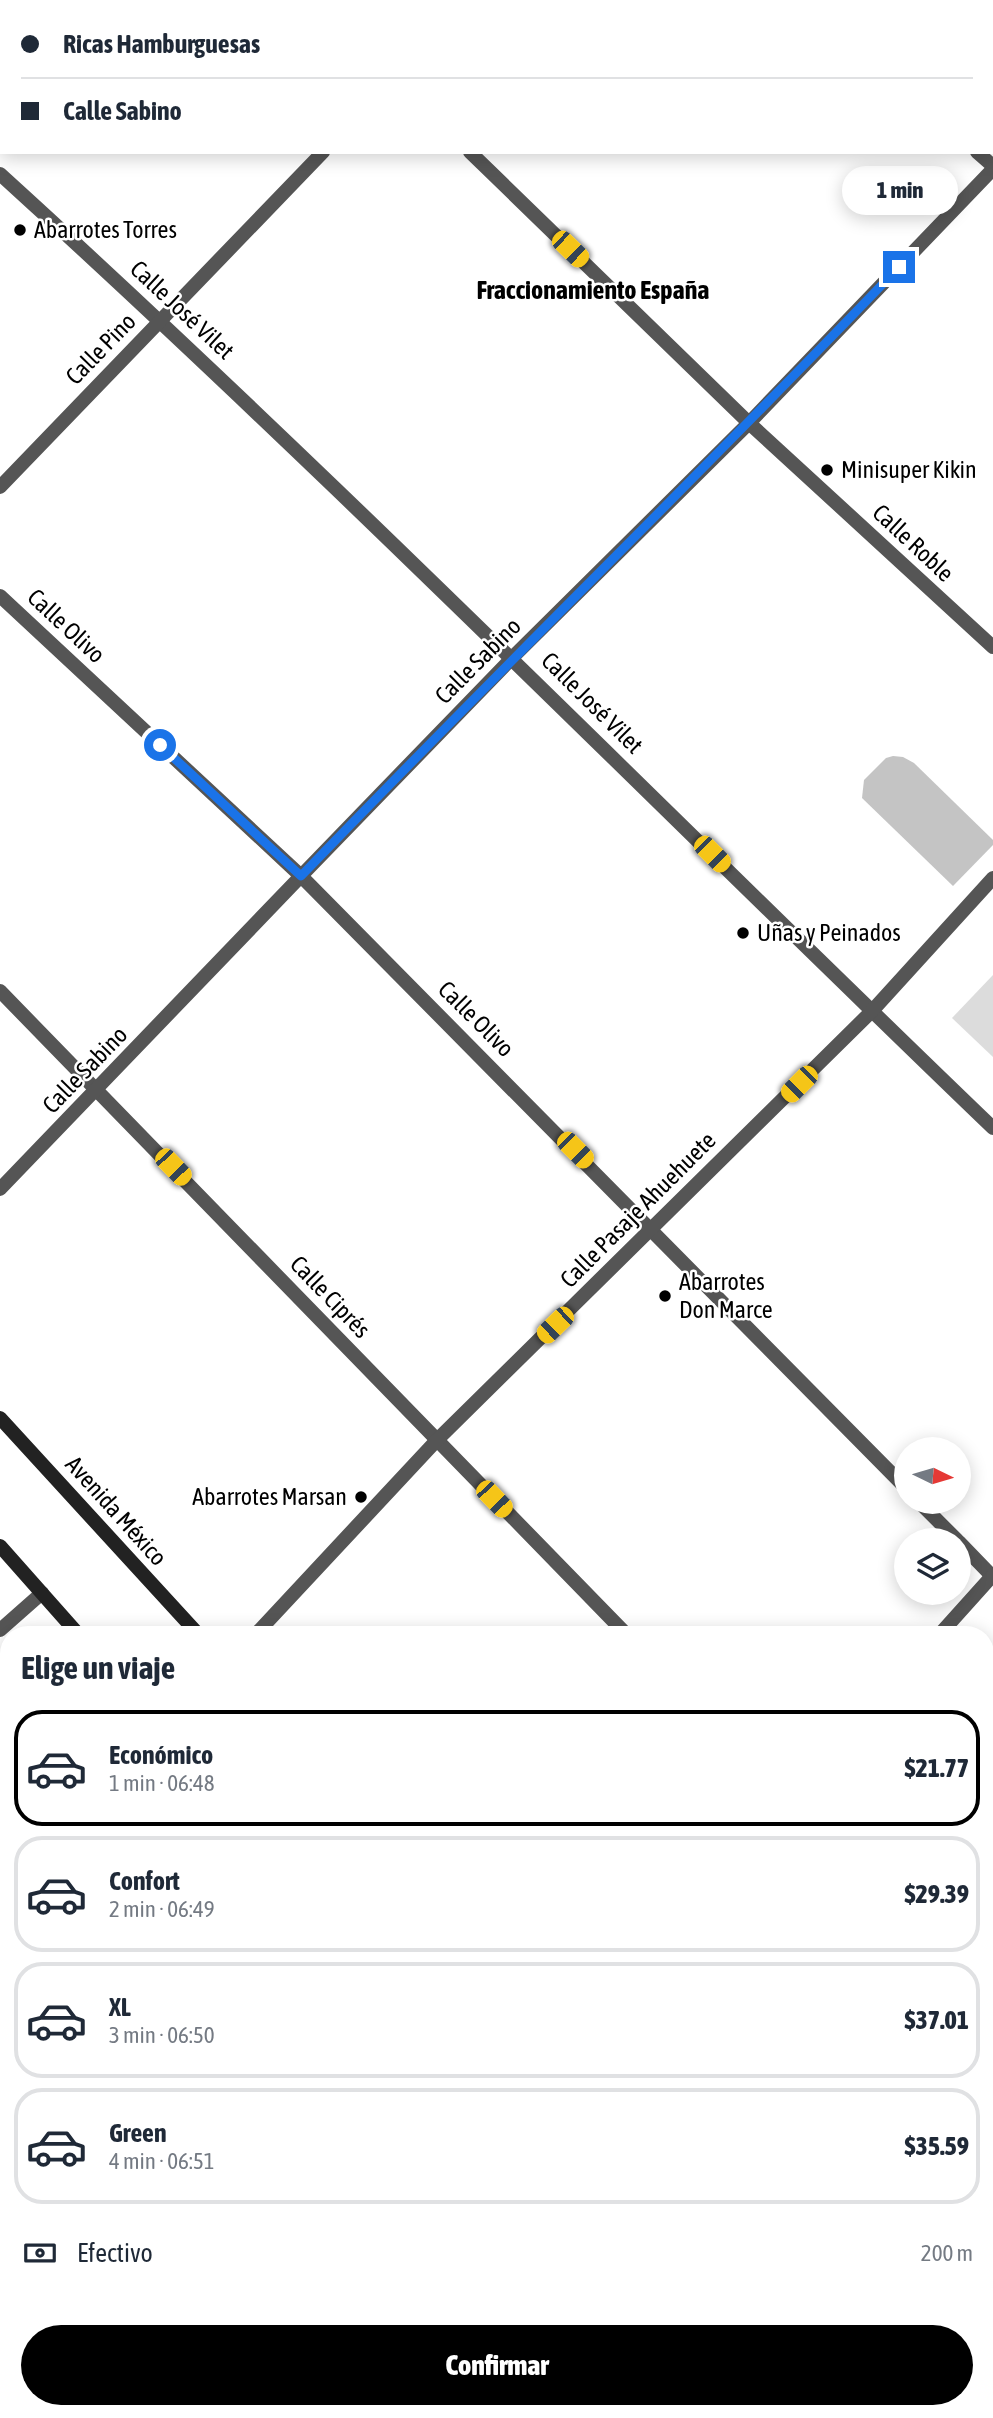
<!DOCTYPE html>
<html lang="es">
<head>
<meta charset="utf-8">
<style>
  body { margin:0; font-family:"Asap Condensed",sans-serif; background:#f6f6f7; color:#1f2937; height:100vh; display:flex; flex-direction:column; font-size:26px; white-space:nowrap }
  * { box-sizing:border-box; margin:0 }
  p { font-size:23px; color:#747a83 }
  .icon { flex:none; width:38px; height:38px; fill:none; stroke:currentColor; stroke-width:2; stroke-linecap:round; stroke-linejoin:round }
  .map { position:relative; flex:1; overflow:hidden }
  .panel { position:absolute; left:0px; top:1626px; width:994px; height:793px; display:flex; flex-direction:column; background:#fff; border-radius:28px 28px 0 0; box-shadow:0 4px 18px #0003 }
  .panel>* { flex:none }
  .hud { position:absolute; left:0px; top:0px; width:994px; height:154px; box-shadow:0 4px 18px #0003; display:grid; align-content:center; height:154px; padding:0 21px; background:#fff }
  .needle { width:46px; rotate:95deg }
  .tools { position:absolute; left:894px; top:1437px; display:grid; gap:14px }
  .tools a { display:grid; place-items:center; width:77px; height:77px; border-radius:50%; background:#fff; box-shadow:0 4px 18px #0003; font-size:35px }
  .end { position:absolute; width:32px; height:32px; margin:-16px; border:9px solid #1a73e8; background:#fff; box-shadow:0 0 0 4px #fff }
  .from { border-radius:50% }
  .bubble { position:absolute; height:49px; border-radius:24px; background:#fff; box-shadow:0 4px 18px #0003; font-size:23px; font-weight:800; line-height:49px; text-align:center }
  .car { position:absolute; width:21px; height:42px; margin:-21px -10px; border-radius:9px; box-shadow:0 0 5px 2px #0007; background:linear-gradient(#f5c518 24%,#345 0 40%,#f5c518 0 76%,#345 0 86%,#f5c518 0) }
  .hud b { display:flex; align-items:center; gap:24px; height:66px; font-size:26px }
  .hud b+b { border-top:2px solid #e0e1e3 }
  .hud i { width:18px; height:18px; background:#1f2937 }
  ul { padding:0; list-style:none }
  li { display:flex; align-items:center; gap:21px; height:116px; margin:0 14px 10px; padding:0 7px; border:4px solid #e0e1e3; border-radius:28px }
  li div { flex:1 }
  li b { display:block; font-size:26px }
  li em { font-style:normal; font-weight:800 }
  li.on { border-color:#000 }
  li>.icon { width:63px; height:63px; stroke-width:1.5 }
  h2 { padding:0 21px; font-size:32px; line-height:84px }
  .pay { display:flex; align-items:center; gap:18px; height:77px; padding:0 21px; font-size:26px }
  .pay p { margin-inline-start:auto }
  .action { display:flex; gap:14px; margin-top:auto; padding:14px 21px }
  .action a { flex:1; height:80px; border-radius:42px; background:#000; color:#fff; font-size:28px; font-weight:800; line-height:80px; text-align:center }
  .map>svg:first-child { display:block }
  .green { fill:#dcdcdc }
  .building { fill:#c4c4c4 }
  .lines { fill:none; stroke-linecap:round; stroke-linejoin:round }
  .street { stroke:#555; stroke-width:14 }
  .secondary { stroke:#222; stroke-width:14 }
  .route { stroke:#1a73e8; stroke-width:9 }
  .poi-dot { fill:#000; stroke:#fff; stroke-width:2.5 }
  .labels { text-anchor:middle; stroke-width:5; stroke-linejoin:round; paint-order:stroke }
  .poi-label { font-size:24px; fill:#000; stroke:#fff; text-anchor:start }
  .street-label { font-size:24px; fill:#000; stroke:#fff }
  .neighbourhood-label { font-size:26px; font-weight:bold; fill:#000; stroke:#fff }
</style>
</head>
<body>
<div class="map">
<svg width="993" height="2418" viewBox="0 0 993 2418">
  <rect width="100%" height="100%" fill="#fff"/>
  <polygon class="green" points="993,975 993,1057 952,1018"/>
  <polygon class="building" points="893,756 903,757 914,763 993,840 993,845 953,886 862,798 864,780 886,758"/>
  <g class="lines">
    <g class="street">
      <polyline points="317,0 319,2"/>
      <polyline points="809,0 811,2"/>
      <polyline points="468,2 470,0"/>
      <polyline points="470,152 749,423 993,647"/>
      <polyline points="977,152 993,166"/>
      <path d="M0,174C340,483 662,810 993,1128"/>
      <polyline points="0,487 323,152"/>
      <polyline points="0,596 301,876 906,1488"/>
      <polyline points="0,991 626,1634"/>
      <polyline points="0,1189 301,876 513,657 749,423 993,169"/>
      <polyline points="919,1502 957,1540"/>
      <polyline points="959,1542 993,1577"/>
      <polyline points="0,1630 42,1593"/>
      <polyline points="256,1634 437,1440 872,1011 993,878"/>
      <polyline points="940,1634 993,1575"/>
      <polyline points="985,1860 993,1869"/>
      <polyline points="0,1911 9,1902"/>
      <polyline points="985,2053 993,2062"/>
      <polyline points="0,2262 9,2254"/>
      <polyline points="0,2407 10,2418"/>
      <polyline points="182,2418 191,2410"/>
      <polyline points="616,2418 625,2410"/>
    </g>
    <g class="secondary">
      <polyline points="0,1418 198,1634"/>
      <polyline points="0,1546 78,1634"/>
      <polyline points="758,2410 765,2418"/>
      <polyline points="853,2410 860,2418"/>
    </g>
  </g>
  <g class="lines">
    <path class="route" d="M160,745L301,876C498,671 703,472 899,267"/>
  </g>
  <g class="poi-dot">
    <circle cx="20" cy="230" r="7"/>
    <circle cx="827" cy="470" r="7"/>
    <circle cx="743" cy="933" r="7"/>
    <circle cx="665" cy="1296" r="7"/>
    <circle cx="361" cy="1497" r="7"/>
  </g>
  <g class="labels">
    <g class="poi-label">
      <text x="34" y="238">Abarrotes Torres</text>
      <text x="841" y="478">Minisuper Kikin</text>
      <text x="757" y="941">Uñas y Peinados</text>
      <text x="679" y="1290">Abarrotes<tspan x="679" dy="28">Don Marce</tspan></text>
      <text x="347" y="1505" text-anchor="end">Abarrotes Marsan</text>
    </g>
    <g class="street-label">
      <text transform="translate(182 310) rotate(43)" y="8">Calle José Vilet</text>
      <text transform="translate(101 349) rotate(-46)" y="8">Calle Pino</text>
      <text transform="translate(913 543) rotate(43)" y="8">Calle Roble</text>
      <text transform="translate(66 626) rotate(43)" y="8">Calle Olivo</text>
      <text transform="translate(478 661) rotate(-45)" y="8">Calle Sabino</text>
      <text transform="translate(592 703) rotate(45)" y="8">Calle José Vilet</text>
      <text transform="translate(476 1019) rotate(45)" y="8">Calle Olivo</text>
      <text transform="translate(85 1070) rotate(-46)" y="8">Calle Sabino</text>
      <text transform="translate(638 1210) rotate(-45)" y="8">Calle Pasaje Ahuehuete</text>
      <text transform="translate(330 1297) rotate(46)" y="8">Calle Ciprés</text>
      <text transform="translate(116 1511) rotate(48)" y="8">Avenida México</text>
    </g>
    <g class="neighbourhood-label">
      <text x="593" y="299">Fraccionamiento España</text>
    </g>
  </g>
</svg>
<div class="tools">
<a><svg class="needle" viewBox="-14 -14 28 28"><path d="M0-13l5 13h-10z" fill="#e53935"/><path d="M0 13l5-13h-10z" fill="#747a83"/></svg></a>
<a><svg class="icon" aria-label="layers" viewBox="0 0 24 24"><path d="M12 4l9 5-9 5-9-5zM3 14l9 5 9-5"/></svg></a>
</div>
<i class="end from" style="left:160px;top:745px"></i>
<i class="end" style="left:899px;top:267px"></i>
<div class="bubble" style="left:842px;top:166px;width:116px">1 min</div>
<i class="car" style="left:570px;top:249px;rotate:134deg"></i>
<i class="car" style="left:712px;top:854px;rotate:135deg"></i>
<i class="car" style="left:799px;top:1084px;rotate:225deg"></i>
<i class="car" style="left:575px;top:1150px;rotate:135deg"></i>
<i class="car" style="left:173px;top:1167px;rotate:136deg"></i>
<i class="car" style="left:555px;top:1325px;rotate:226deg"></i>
<i class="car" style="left:494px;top:1499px;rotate:136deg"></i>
<div class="hud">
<b><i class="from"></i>Ricas Hamburguesas</b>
<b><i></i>Calle Sabino</b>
</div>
<section class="panel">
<h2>Elige un viaje</h2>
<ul>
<li class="on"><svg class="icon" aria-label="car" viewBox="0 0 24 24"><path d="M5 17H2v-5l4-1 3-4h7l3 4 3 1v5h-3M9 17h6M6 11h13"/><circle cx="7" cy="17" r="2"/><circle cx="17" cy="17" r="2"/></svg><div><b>Económico</b><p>1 min · 06:48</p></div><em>$21.77</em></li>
<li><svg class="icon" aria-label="car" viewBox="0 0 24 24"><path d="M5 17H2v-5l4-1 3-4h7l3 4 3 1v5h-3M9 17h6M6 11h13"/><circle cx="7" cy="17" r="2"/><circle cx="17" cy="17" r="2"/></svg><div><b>Confort</b><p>2 min · 06:49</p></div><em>$29.39</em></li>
<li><svg class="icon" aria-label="car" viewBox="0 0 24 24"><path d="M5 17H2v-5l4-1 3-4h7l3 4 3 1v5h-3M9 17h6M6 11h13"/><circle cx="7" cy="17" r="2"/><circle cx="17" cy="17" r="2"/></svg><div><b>XL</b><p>3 min · 06:50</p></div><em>$37.01</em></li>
<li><svg class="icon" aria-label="car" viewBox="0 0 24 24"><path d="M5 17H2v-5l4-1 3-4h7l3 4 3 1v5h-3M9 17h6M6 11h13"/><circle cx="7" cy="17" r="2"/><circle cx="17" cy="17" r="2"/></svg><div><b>Green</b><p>4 min · 06:51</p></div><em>$35.59</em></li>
</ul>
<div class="pay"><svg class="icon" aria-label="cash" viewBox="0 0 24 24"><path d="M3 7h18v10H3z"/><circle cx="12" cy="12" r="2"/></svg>Efectivo<p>200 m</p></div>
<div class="action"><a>Confirmar</a></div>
</section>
</div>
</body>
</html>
